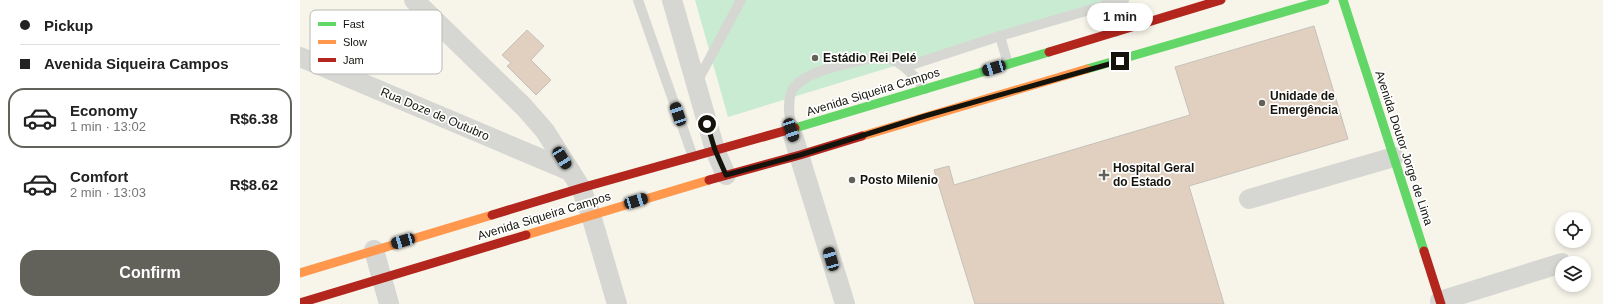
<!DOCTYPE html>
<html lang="en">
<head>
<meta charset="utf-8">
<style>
  body { margin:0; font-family:Helvetica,sans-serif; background:#f6f6f6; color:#222; height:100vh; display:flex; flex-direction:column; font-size:15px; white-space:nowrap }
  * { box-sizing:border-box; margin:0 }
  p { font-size:13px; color:#767676 }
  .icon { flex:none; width:22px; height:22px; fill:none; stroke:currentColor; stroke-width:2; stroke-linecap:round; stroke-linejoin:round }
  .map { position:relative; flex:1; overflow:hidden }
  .drawer { display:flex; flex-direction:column; background:#fff; width:300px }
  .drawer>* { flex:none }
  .banner { display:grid; align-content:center; height:88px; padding:0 20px; background:#fff }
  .tools { position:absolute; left:1255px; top:212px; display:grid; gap:8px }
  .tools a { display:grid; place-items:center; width:36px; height:36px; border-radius:50%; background:#fff; box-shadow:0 2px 6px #0003; font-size:20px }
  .end { position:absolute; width:18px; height:18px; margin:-9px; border:5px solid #14130c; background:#fff; box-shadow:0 0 0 2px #fff }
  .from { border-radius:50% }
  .bubble { position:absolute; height:28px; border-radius:14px; background:#fff; box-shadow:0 2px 6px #0003; font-size:13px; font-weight:600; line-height:28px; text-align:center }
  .car { position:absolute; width:12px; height:24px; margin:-12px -6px; border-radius:5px; box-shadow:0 0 3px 1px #0007; background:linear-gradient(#222 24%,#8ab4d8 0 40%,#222 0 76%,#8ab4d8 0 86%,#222 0) }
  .banner b { display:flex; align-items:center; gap:14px; height:38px; font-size:15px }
  .banner b+b { border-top:1px solid #e0e0e0 }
  .banner i { width:10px; height:10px; background:#222 }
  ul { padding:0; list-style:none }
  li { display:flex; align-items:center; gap:12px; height:60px; margin:0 8px 6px; padding:0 12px; border:2px solid transparent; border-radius:16px }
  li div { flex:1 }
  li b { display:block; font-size:15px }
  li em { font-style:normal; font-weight:600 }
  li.current { border-color:#63625a }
  li>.icon { width:36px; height:36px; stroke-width:1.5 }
  .primary-button { display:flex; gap:8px; margin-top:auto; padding:8px 20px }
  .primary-button a { flex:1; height:46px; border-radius:16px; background:#63625a; color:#fff; font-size:16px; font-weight:600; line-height:46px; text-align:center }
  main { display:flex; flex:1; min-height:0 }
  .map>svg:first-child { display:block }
  .green { fill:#c9ebd1 }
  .building { fill:#e1d0bf; stroke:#c5c1ba }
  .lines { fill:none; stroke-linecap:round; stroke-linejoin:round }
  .lane { stroke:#d6d6d2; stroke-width:10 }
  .street { stroke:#d6d6d2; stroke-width:20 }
  .fast { stroke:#63d668; stroke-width:9 }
  .slow { stroke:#ff974d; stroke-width:9 }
  .jam { stroke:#b3261e; stroke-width:9 }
  .route { stroke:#14130c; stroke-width:5 }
  .poi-dot { fill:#63625a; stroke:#fff; stroke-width:1.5 }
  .labels { text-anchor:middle; stroke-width:3.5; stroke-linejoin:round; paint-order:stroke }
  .poi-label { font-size:12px; font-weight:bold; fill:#14130c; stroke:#fff; text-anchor:start }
  .street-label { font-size:12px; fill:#14130c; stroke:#fff }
  .key { fill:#fff; stroke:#b8b8b6; stroke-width:1 }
  .key-label { font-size:11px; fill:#14130c }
</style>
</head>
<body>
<main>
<section class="drawer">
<div class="banner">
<b><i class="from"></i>Pickup</b>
<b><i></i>Avenida Siqueira Campos</b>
</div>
<ul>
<li class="current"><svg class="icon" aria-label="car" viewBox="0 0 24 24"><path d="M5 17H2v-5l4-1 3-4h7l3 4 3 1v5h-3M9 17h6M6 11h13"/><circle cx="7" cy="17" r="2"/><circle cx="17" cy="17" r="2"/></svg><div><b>Economy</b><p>1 min · 13:02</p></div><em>R$6.38</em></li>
<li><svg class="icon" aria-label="car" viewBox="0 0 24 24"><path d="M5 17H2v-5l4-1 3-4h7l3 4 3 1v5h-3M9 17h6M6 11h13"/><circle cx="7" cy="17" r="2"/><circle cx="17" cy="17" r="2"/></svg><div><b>Comfort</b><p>2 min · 13:03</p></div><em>R$8.62</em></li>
</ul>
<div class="primary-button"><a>Confirm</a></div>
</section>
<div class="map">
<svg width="1303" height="304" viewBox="0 0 1303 304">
  <rect width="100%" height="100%" fill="#f7f5ea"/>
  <polygon class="green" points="395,0 810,0 428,117"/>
  <g class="building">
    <polygon points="1014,26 1048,139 889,186 924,304 675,304 634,170 649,166 654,185 890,115 875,67"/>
    <polygon points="227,30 244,46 231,60 251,80 236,95 207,66 211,63 202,55"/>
  </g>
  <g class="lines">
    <g class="lane">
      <polyline points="338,0 393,157"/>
      <polyline points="807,0 807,5 816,32"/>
      <polyline points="700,36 708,64"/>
      <polyline points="605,67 700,36 824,0"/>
      <polyline points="397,82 441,0"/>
      <path d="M491,129C490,117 487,105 491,93C499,70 554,63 576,57C599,56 611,73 625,89"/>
    </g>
    <g class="street">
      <polyline points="114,0 224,107 245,131 281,188 291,215 317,304"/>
      <polyline points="372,0 415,150 426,175"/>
      <polyline points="0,57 270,171"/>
      <polyline points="491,129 545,304"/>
      <polyline points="949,199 1094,157"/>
      <polyline points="74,250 89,304"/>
      <polyline points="1140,301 1262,263"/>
    </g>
    <g class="fast">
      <polyline points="1043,0 1124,251"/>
      <polyline points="787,69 1025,0"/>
      <polyline points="495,128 749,52"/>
    </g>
    <g class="slow">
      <polyline points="562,136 787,69"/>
      <polyline points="226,235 409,180"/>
      <polyline points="0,273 192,215"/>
    </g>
    <g class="jam">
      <polyline points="749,52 921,0"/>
      <polyline points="409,180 500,155 562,136"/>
      <polyline points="192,215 281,188 495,128"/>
      <polyline points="1124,251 1141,304"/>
      <polyline points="0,303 226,235"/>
    </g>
  </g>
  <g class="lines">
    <polyline class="route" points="407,124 415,150 426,175 500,155 625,116 820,61"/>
  </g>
  <g class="poi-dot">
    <circle cx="515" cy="58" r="4"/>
    <circle cx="962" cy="103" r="4"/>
    <path d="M802 169h4v4h4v4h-4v4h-4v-4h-4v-4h4z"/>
    <circle cx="552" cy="180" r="4"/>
  </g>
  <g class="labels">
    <g class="poi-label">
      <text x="523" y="62">Estádio Rei Pelé</text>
      <text x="970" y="100">Unidade de<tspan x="970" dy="14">Emergência</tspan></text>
      <text x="813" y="172">Hospital Geral<tspan x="813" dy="14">do Estado</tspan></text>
      <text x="560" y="184">Posto Milenio</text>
    </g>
    <g class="street-label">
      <text transform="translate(573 92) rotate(-17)" y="4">Avenida Siqueira Campos</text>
      <text transform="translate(135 114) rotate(23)" y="4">Rua Doze de Outubro</text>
      <text transform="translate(1104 148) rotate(72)" y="4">Avenida Doutor Jorge de Lima</text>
      <text transform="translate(244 216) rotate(-17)" y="4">Avenida Siqueira Campos</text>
    </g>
  </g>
  <rect x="10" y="10" width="132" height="64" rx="6" class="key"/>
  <rect x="18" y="22" width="18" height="4" fill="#63d668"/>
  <rect x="18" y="40" width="18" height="4" fill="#ff974d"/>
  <rect x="18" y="58" width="18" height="4" fill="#b3261e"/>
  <g class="key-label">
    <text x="43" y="28">Fast</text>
    <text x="43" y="46">Slow</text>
    <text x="43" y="64">Jam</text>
  </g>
</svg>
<div class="tools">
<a><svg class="icon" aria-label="locate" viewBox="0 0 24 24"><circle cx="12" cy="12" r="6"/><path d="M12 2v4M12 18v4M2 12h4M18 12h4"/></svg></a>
<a><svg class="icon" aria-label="layers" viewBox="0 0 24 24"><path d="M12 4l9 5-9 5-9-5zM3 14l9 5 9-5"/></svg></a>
</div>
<i class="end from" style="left:407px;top:124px"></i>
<i class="end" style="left:820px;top:61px"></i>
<div class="bubble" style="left:787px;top:3px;width:66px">1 min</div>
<i class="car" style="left:694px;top:68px;rotate:253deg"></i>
<i class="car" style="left:378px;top:114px;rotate:341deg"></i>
<i class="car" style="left:491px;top:130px;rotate:162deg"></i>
<i class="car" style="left:262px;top:158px;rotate:148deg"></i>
<i class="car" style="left:336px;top:201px;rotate:73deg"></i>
<i class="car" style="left:103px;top:241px;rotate:254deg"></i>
<i class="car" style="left:531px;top:259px;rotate:344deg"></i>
</div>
</main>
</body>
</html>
